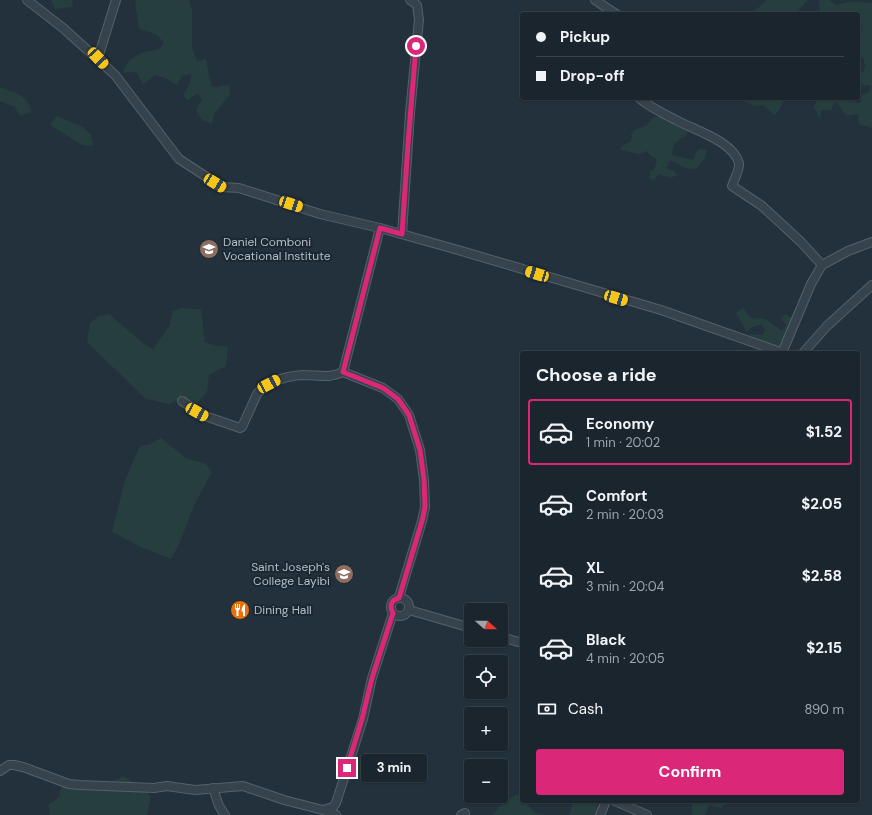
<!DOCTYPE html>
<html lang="en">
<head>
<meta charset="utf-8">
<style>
  body { margin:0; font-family:"DM Sans",sans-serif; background:#232d35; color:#f1f3f6; height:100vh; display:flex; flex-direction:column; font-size:15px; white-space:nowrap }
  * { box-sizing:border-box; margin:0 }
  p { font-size:13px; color:#9fa5aa }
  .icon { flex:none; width:22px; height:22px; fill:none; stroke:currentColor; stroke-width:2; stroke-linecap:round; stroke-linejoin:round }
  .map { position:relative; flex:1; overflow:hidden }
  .drawer { position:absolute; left:520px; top:351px; width:340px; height:452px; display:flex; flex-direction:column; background:#1a252d; border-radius:4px; box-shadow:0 1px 3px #0004,0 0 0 1px #384249 }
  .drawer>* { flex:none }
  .guide { position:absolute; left:520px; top:12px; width:340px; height:88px; border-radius:4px; box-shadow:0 1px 3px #0004,0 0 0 1px #384249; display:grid; align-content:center; height:88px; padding:0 16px; background:#1a252d }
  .needle { width:26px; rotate:111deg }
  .fabs { position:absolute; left:464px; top:603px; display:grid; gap:8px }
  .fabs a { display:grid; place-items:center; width:44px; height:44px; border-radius:4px; background:#1a252d; box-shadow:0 1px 3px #0004,0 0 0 1px #384249; font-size:20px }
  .end { position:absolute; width:18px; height:18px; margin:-9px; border:5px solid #db2777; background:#fff; box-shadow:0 0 0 2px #fff }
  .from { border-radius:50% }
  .bubble { position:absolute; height:28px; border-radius:4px; background:#1a252d; box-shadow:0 1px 3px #0004,0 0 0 1px #384249; font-size:13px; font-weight:700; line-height:28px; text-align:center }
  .car { position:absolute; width:12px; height:24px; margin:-12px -6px; border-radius:5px; box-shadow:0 0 3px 1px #0007; background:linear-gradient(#f5c518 24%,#345 0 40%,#f5c518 0 76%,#345 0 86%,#f5c518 0) }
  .guide b { display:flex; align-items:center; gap:14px; height:38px; font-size:15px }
  .guide b+b { border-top:1px solid #384249 }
  .guide i { width:10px; height:10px; background:#f1f3f6 }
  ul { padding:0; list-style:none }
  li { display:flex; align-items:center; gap:12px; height:66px; margin:0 8px 6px; padding:0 8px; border:2px solid transparent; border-radius:4px }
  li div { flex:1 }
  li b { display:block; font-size:15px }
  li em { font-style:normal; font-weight:700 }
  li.on { border-color:#db2777 }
  li>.icon { width:36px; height:36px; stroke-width:1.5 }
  h2 { padding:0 16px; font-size:18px; line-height:48px }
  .pay { display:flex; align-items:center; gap:10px; height:44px; padding:0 16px; font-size:15px }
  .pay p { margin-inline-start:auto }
  .cta { display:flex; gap:8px; margin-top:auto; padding:8px 16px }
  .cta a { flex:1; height:46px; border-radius:4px; background:#db2777; color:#fff; font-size:16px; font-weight:700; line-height:46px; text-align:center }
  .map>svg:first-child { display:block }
  .green { fill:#263f3e }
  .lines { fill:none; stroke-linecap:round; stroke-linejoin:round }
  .minor-casing { stroke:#55616a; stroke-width:10 }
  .minor { stroke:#37434c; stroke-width:8 }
  .route { stroke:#db2777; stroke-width:5 }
  .labels { text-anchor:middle; stroke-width:4; stroke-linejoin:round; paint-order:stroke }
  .poi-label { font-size:12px; fill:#b3bec8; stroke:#1c2831; text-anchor:start }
</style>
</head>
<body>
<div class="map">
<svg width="872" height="815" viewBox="0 0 872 815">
  <rect width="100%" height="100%" fill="#23313c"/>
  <g class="green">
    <polygon points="51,0 72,0 73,7 55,9"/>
    <path d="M137,0H189L192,11V48L197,61L206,59L211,86L216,87L229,85L230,94L214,114L212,124L202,120L196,110L202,100L198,93L188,100L183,96L190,83L191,74L182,76L177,85L165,78L155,75L143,85L137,73L130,72L123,73C128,55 145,51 160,49L164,42L155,34L139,29L135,2Z"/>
    <polygon points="766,0 808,0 795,14 752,14"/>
    <path d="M819,0H829L836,5C854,0 855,2 872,3V128L859,124L858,114L846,116L838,103H834L831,110H821L820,120L814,107L818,98H852L855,102L860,103L862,95L869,92L871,86L858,84V70L863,73L865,66L863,58L858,56V39L862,28L860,24L858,25V14H827L820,12Z"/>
    <path d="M0,87C14,92 29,96 32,112L20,116L15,107L0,101Z"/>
    <polygon points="737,98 786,98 775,116 764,105 754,106"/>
    <polygon points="57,116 83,127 91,135 93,146 82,145 50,125"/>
    <path d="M654,117H663L688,131L686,136C677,140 672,145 672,155L693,160L698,149L707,150L705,158L696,169C682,170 682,163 670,161L666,168L674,171L677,175L671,178L659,174L653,180L649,178L650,172L655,168L657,159L651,156L647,151L639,154L620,150L623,145L630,142L632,137L631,134L634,130L646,126Z"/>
    <polygon points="183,308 201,310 205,342 217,346 228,347 226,366 209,375 207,392 197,403 183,397 169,404 146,399 87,342 90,323 99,316 109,314 144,344 153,349 170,325 172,311"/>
    <polygon points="743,308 751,318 766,319 782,331 786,325 781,319 785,314 793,318 787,336 779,346 768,345 748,339 749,334 762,335 765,331 762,324 750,328 747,333 736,313"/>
    <polygon points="161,438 187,459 205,463 212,472 194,505 180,542 171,559 141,547 112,532 125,480 140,446 151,444"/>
    <polygon points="124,776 151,796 147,815 50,815 49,805 59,797 62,784 97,788"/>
    <polygon points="518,794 522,798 522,801 525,801 534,812 545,815 492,815 505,801"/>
    <polygon points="574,801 594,801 598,803 595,815 569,815"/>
    <polygon points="692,801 729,801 721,808 709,805 705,815 692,815"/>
  </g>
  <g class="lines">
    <g class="minor-casing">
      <g id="minor">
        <polyline points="27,0 63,28 115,75 179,159 222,187 239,188 320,214 380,228 458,250 661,310 783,353"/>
        <polyline points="595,0 616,14"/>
        <polyline points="98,58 116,0"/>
        <path d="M639,98C647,105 666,115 676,120C694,130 733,141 739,163C740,169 734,180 732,186L762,206L801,242L822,265"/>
        <polyline points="402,234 410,113 419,20 417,5 410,0"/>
        <polyline points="782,353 811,284 822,265 848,251 872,242"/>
        <polyline points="803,353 827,326 872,285"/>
        <polyline points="343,372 380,228"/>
        <path d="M182,401L205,416L240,428L242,427L257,394C267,381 287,376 303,375C318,375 328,379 343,372L383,388L398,399L409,415L420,450L424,480L425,507L422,521L399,597"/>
        <circle cx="400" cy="607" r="9"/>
        <polyline points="409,610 471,628"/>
        <polyline points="501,637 522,643"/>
        <polyline points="0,771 9,765 14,765 23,767 69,784 80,785 154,788 167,786 195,790 243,786 284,800 323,810 336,815"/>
        <polyline points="213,788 219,806 225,815"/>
        <polyline points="615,801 647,815"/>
        <polyline points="323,810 333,807 336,803 363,719 372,678 393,613"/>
        <polyline points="461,815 465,813"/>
        <polyline points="600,815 606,801"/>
      </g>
    </g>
    <use href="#minor" class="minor"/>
  </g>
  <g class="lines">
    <path class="route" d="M347,768L362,719L372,678L393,613C389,606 391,600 399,598L422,521L425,507L424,480L420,450L409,415L398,399L383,388L343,372L380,228L402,234L408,144L416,46"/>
  </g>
  <defs>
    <g id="school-disc" transform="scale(1)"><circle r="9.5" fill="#8d6e63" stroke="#1c2831"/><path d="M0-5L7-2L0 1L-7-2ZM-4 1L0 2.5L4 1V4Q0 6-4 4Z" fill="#fff"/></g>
    <g id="restaurant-disc" transform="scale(1)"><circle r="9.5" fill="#e8710a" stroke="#1c2831"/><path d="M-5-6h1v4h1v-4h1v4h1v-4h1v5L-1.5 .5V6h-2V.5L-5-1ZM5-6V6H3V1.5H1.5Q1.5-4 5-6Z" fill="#fff"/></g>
  </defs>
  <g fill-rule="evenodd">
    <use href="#school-disc" x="209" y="249"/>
    <use href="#school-disc" x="344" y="574"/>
    <use href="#restaurant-disc" x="240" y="610"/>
  </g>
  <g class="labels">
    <g class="poi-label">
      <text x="223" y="246">Daniel Comboni<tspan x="223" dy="14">Vocational Institute</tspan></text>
      <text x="330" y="571" text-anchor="end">Saint Joseph's<tspan x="330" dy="14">College Layibi</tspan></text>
      <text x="254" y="614">Dining Hall</text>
    </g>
  </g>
</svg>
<div class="fabs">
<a><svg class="needle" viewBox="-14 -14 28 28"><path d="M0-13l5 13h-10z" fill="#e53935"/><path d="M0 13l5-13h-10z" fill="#9fa5aa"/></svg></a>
<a><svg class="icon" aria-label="locate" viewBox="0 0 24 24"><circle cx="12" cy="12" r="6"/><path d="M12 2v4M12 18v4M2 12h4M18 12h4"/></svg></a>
<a>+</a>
<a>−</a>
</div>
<i class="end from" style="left:416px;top:46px"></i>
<i class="end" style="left:347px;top:768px"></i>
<div class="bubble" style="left:361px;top:754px;width:66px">3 min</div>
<i class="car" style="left:98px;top:58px;rotate:137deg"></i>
<i class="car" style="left:215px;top:183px;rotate:121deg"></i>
<i class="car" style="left:291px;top:204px;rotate:108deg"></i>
<i class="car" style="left:537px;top:274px;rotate:287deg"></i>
<i class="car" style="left:616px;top:298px;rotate:106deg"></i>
<i class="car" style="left:269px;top:384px;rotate:62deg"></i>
<i class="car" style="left:197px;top:412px;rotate:119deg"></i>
<div class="guide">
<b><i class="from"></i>Pickup</b>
<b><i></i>Drop-off</b>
</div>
<section class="drawer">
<h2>Choose a ride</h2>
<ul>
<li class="on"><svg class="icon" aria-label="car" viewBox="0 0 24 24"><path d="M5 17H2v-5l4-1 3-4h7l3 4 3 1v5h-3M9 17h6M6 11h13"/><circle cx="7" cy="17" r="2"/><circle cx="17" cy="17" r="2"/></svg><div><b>Economy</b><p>1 min · 20:02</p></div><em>$1.52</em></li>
<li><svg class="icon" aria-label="car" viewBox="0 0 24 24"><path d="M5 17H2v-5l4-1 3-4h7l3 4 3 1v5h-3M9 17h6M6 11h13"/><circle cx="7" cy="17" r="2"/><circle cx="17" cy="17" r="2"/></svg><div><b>Comfort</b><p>2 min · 20:03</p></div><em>$2.05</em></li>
<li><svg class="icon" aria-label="car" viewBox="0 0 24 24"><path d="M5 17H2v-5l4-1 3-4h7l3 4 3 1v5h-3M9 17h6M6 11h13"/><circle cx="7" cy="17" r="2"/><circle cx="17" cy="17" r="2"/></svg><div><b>XL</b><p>3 min · 20:04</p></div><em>$2.58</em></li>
<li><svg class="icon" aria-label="car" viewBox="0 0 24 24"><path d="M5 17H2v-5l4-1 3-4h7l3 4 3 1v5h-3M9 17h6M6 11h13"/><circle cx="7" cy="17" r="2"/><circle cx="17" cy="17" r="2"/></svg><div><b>Black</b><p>4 min · 20:05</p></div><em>$2.15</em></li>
</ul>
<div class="pay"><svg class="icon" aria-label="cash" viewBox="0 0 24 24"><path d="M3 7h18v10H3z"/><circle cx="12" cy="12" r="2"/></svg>Cash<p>890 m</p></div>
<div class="cta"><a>Confirm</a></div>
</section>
</div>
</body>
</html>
